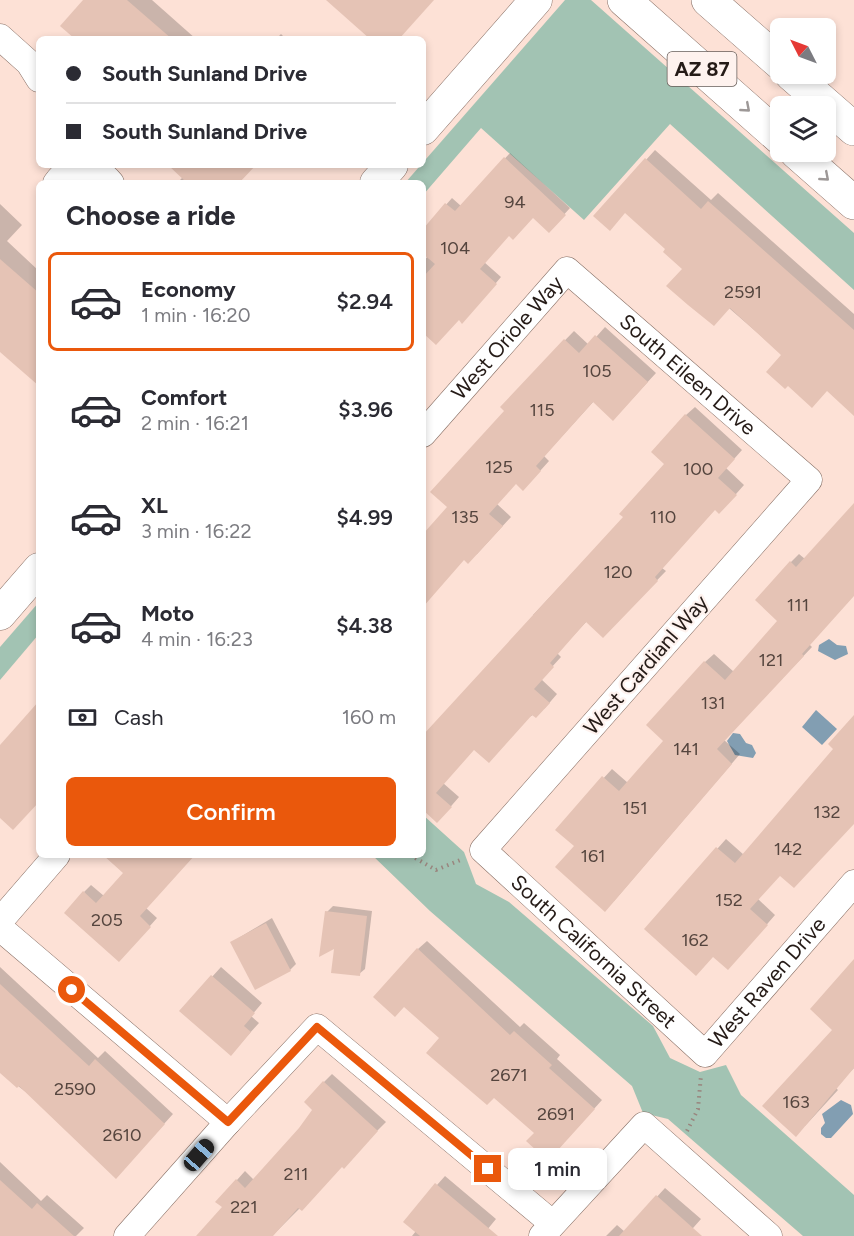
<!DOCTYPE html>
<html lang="en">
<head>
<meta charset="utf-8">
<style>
  body { margin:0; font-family:Figtree,sans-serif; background:#f2f2f3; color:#2b2b33; height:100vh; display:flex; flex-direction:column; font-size:22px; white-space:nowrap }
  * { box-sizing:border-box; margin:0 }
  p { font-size:20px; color:#7c7c81 }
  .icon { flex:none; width:33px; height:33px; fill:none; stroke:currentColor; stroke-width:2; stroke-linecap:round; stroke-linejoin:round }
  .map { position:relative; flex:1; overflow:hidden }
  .drawer { position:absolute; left:36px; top:180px; width:390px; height:678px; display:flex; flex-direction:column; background:#fff; border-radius:9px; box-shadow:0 3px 9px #0003 }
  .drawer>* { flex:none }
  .hud { position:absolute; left:36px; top:36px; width:390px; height:132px; border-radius:9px; box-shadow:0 3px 9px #0003; display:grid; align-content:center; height:132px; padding:0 30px; background:#fff }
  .needle { width:39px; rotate:312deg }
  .fabs { position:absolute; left:770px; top:18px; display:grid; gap:12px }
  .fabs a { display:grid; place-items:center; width:66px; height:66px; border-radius:9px; background:#fff; box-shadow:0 3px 9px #0003; font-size:30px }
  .end { position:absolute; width:27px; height:27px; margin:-14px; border:8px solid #ea580c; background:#fff; box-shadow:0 0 0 3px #fff }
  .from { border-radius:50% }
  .bubble { position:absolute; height:42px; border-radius:9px; background:#fff; box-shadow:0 3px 9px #0003; font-size:20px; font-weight:600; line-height:42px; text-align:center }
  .car { position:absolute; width:18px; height:36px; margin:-18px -9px; border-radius:8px; box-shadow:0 0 4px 2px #0007; background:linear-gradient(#222 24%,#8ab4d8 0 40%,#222 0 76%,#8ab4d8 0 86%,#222 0) }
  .hud b { display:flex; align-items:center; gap:21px; height:57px; font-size:22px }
  .hud b+b { border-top:2px solid #e1e1e2 }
  .hud i { width:15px; height:15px; background:#2b2b33 }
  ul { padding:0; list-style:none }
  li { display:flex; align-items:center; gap:18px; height:99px; margin:0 12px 9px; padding:0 18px; border:3px solid transparent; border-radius:9px }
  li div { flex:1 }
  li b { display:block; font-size:22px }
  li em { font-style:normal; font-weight:600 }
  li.selected { border-color:#ea580c }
  li>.icon { width:54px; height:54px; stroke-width:1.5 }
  h2 { padding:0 30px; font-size:27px; line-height:72px }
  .pay { display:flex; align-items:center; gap:15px; height:66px; padding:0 30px; font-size:22px }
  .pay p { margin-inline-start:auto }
  .cta { display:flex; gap:12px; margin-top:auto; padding:12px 30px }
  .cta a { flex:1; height:69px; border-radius:9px; background:#ea580c; color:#fff; font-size:24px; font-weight:600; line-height:69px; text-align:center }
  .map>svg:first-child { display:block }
  .green { fill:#a2c3b3 }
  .water { fill:#829eb2 }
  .shadow { fill:#0003 }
  .building { fill:#e5c3b5 }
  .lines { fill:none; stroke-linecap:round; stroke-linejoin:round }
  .minor-casing { stroke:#876f65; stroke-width:27 }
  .tertiary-casing { stroke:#876f65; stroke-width:33 }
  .primary-casing { stroke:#876f65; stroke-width:34 }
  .path { stroke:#99857e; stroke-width:4; stroke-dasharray:1.5 4.5; stroke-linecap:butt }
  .minor { stroke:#fff; stroke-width:26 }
  .tertiary { stroke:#fff; stroke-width:32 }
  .primary { stroke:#fff; stroke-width:33 }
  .oneway { stroke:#9d9897 }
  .route { stroke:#ea580c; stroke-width:8 }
  .labels { text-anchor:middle; stroke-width:4.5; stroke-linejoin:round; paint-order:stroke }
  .number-label { font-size:18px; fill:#55453e }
  .shield { fill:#fef2ee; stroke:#665c58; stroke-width:1.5 }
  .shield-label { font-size:20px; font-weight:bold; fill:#251b17 }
  .street-label { font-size:21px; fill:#251b17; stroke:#fef2ee }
</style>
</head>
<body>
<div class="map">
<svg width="854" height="1236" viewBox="0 0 854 1236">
  <rect width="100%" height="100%" fill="#fde1d6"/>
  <g class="green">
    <polygon points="565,0 591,0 854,233 854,290 670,124 584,220 481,128 423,195 423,183 405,183"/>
    <polygon points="39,602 39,634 0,680 0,647"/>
    <polygon points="423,815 464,852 476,884 509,902 653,1026 670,1058 700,1072 726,1065 741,1095 854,1195 854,1236 803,1236 668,1119 643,1113 632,1086 430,911 372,855 423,855"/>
  </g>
  <g class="water">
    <polygon points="829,639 837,645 846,646 848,654 835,660 818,651 819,645"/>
    <polygon points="816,710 837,729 822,745 802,727"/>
    <polygon points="733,733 740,734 746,743 752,745 756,753 753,758 735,755 727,741"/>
    <polygon points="841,1100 851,1105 853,1114 831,1138 826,1138 821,1134 821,1128 825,1123 822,1114"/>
  </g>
  <g class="shadow">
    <polygon points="85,0 152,0 196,39 77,39"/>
    <polygon points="281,34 286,39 276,39"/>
    <polygon points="655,150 711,200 718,193 854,314 854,400 827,390 783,355 684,269 667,249 626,212 595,216"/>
    <polygon points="510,153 570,208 549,231 533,216 509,235 484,262 501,277 468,316 423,333 423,262 428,256 423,252 423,231 452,198 461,206"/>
    <polygon points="170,165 255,165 238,183 177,183 183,177"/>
    <polygon points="0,204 22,225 7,241 39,271 39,384 0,350"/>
    <polygon points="605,327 656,373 622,410 594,401 544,456 549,461 532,480 516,482 497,504 511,517 477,554 464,559 423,604 423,544 449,507 506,411 537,369 574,331 589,345"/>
    <polygon points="695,407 742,450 726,468 744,485 728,503 716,508 662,568 666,571 603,636 587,621 557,653 561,657 541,679 557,694 545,708 475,748 443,783 459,797 446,812 423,808 423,740 535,616 533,615 625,517 666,464 686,415"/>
    <polygon points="854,505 854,594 809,644 812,647 724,740 740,754 614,901 576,846 557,829 612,769 628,783 665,741 705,662 714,654 734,672 780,621 791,562 799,554 805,559"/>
    <polygon points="854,717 854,822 780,874 758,899 775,915 736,960 713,955 646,929 726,839 744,855 835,749"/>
    <polygon points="120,855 194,855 146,908 157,918 126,953 84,892 91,885 104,896 125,873"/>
    <polygon points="333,906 372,911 365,969 359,974 336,946 327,912"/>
    <polygon points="272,918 296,964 290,970 232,942"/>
    <polygon points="427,941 520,1027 524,1023 560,1055 557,1059 602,1100 557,1150 536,1133 441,1038 418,949"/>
    <polygon points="854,962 854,1068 835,1087 838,1090 805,1126"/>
    <polygon points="0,967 98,1058 105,1051 173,1114 124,1168 0,1072"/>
    <polygon points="221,967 262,1003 251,1016 259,1023 239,1045 181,1011"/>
    <polygon points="332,1074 386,1122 272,1236 197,1236 224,1207 237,1180 245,1171 254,1180 300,1129 314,1110 324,1082"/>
    <polygon points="0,1162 41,1201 47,1195 84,1228 76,1236 0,1236"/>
    <polygon points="445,1176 496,1219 482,1236 412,1236 416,1231 405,1221"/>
    <polygon points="665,1188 701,1219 686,1236 606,1236 617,1225 625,1232"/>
  </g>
  <g class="building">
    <polygon points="83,0 127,0 172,39 75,39 60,26"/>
    <polygon points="326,0 434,0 399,39 370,39"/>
    <polygon points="504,157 566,215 549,233 533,218 513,240 509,236 480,269 497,284 462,324 459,320 436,345 423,333 423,277 435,264 423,254 423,229 445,203 455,211"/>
    <polygon points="645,158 701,209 708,201 854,330 854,416 827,391 812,408 788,386 785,389 766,372 781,355 730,308 714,326 688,305 666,286 682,269 663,252 665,249 625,213 610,231 593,216"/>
    <polygon points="168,165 256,165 239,183 187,183"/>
    <polygon points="0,259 39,293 39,386 0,352"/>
    <polygon points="595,335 648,382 613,421 593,402 536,466 541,471 523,491 516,484 489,514 503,526 468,564 464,560 423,607 423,534 447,507 430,492 504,411 500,407 564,339 579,353"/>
    <polygon points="685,414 735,459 718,478 737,495 719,514 715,510 655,577 658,581 603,638 586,622 550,663 554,667 534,689 550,703 536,718 532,715 489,763 474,750 436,793 452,807 437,823 423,810 423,735 623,517 619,514 664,464 651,452"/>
    <polygon points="854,503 854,596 802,654 804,656 717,749 732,764 605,912 555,867 574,846 555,830 602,776 619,791 648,758 663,741 646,725 704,661 725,680 777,621 755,600 790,561 796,567"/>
    <polygon points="39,701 39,802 13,830 0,818 0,745"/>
    <polygon points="854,715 854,824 794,888 780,876 750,909 768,925 728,970 713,957 696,976 644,929 716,847 735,863 833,749 828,744"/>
    <polygon points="103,855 195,855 140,916 151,927 119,962 64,913 83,891 96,903 123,873"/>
    <polygon points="325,911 367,916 360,976 331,973 334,949 319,957"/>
    <polygon points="266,923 291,971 255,990 230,942"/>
    <polygon points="417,948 510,1035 514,1031 552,1065 549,1068 595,1109 548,1161 526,1141 534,1133 494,1098 487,1105 426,1053 439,1038 404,1007 395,1017 373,997"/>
    <polygon points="854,959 854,1068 796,1137 762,1106 832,1030 810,1009"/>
    <polygon points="211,975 255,1013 244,1026 251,1032 231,1056 179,1011"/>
    <polygon points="0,984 89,1066 95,1059 165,1124 116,1179 19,1086 17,1088 0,1073"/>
    <polygon points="323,1081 378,1131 344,1169 342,1167 302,1211 298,1208 273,1236 196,1236 222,1207 215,1202 236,1179 245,1188 299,1128 312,1110 304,1102"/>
    <polygon points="0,1180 32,1209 37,1203 74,1236 0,1236"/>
    <polygon points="435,1183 498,1236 420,1236 403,1222"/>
    <polygon points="656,1195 702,1236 619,1236"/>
  </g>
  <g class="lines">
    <g class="minor-casing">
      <g id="minor">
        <polyline points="0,37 29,63 39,79"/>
        <path d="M56,183C71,162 95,164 111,183"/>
        <path id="s1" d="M423,434L567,270L809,480L483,850L705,1054L854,883"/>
        <polyline points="0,921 57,855"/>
        <polyline points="0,928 228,1122"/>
        <polyline points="127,1236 228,1122 317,1027 552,1223"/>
        <polyline points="542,1236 644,1125 769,1236"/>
      </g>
    </g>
    <g class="tertiary-casing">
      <g id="tertiary">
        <polyline points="423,129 536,0"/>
        <polyline points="376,183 392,165"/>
        <polyline points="0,614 39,569"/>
      </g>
    </g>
    <g class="primary-casing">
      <g id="primary">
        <polyline points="624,0 780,138"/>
        <polyline points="708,0 780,63"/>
        <polyline points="791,74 854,129"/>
        <polyline points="796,152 854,203"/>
      </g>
    </g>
    <g class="path">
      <polyline points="410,855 436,870 463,859"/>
      <polyline points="687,1131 698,1109 701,1075"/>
    </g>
    <use href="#minor" class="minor"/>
    <use href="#tertiary" class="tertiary"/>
    <use href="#primary" class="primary"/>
  </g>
  <defs><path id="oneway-chevron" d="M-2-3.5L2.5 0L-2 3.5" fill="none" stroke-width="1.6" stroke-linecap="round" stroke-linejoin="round" transform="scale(1.5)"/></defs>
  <g class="oneway">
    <use href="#oneway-chevron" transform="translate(746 108) rotate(41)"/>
    <use href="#oneway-chevron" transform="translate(825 177) rotate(41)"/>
  </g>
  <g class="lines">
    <polyline class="route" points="72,990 228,1122 317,1027 488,1169"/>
  </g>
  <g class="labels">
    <g class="number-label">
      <text x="515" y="208">94</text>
      <text x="455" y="254">104</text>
      <text x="743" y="298">2591</text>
      <text x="597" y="377">105</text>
      <text x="542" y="416">115</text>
      <text x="499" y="473">125</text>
      <text x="698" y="475">100</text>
      <text x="465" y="523">135</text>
      <text x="663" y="523">110</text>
      <text x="618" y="578">120</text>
      <text x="798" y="611">111</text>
      <text x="771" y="666">121</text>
      <text x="713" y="709">131</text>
      <text x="686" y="755">141</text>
      <text x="635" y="814">151</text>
      <text x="827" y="818">132</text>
      <text x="788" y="855">142</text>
      <text x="593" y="862">161</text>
      <text x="729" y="906">152</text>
      <text x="107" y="926">205</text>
      <text x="695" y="946">162</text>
      <text x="509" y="1081">2671</text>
      <text x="75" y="1095">2590</text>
      <text x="796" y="1108">163</text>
      <text x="556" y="1120">2691</text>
      <text x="122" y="1141">2610</text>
      <text x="296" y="1180">211</text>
      <text x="244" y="1213">221</text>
    </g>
    <rect class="shield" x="667.5" y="52" width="69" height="34" rx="4.5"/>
    <g class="shield-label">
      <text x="702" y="76">AZ 87</text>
    </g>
    <g class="street-label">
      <text dy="7" stroke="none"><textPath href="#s1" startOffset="128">West Oriole Way</textPath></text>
      <text dy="7" stroke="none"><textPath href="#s1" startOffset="378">South Eileen Drive</textPath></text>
      <text transform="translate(646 665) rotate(-49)" y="7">West Cardianl Way</text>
      <text dy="7" stroke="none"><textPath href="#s1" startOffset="1182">South California Street</textPath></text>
      <text dy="7" stroke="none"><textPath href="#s1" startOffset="1428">West Raven Drive</textPath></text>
    </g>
  </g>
</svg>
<div class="fabs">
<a><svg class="needle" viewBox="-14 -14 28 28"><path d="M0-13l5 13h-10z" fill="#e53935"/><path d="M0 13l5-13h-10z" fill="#7c7c81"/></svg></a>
<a><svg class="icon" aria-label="layers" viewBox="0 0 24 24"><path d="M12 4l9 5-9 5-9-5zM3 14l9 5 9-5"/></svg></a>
</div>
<i class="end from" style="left:72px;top:990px"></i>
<i class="end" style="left:488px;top:1169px"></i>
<div class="bubble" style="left:508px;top:1148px;width:99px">1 min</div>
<i class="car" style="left:199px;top:1155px;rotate:41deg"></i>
<div class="hud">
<b><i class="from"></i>South Sunland Drive</b>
<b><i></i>South Sunland Drive</b>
</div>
<section class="drawer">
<h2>Choose a ride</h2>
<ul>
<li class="selected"><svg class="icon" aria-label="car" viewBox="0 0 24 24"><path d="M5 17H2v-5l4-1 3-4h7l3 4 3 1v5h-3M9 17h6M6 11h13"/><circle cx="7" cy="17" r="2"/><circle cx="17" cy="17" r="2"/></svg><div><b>Economy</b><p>1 min · 16:20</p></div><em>$2.94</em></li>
<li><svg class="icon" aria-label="car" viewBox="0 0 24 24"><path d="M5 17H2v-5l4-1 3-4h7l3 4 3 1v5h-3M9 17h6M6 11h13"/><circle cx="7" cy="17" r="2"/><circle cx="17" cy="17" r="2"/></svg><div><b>Comfort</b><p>2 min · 16:21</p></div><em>$3.96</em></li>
<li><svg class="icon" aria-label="car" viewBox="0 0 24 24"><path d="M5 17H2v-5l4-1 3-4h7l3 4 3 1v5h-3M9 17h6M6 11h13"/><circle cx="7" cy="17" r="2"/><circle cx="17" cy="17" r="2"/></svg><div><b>XL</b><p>3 min · 16:22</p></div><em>$4.99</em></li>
<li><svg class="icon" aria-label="car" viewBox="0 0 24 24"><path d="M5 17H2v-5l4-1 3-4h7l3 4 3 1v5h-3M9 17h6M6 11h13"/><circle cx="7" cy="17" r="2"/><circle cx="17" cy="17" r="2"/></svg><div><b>Moto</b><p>4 min · 16:23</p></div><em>$4.38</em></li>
</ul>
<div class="pay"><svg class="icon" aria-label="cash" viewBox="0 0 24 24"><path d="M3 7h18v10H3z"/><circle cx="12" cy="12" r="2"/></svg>Cash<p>160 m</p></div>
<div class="cta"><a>Confirm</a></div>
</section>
</div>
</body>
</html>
